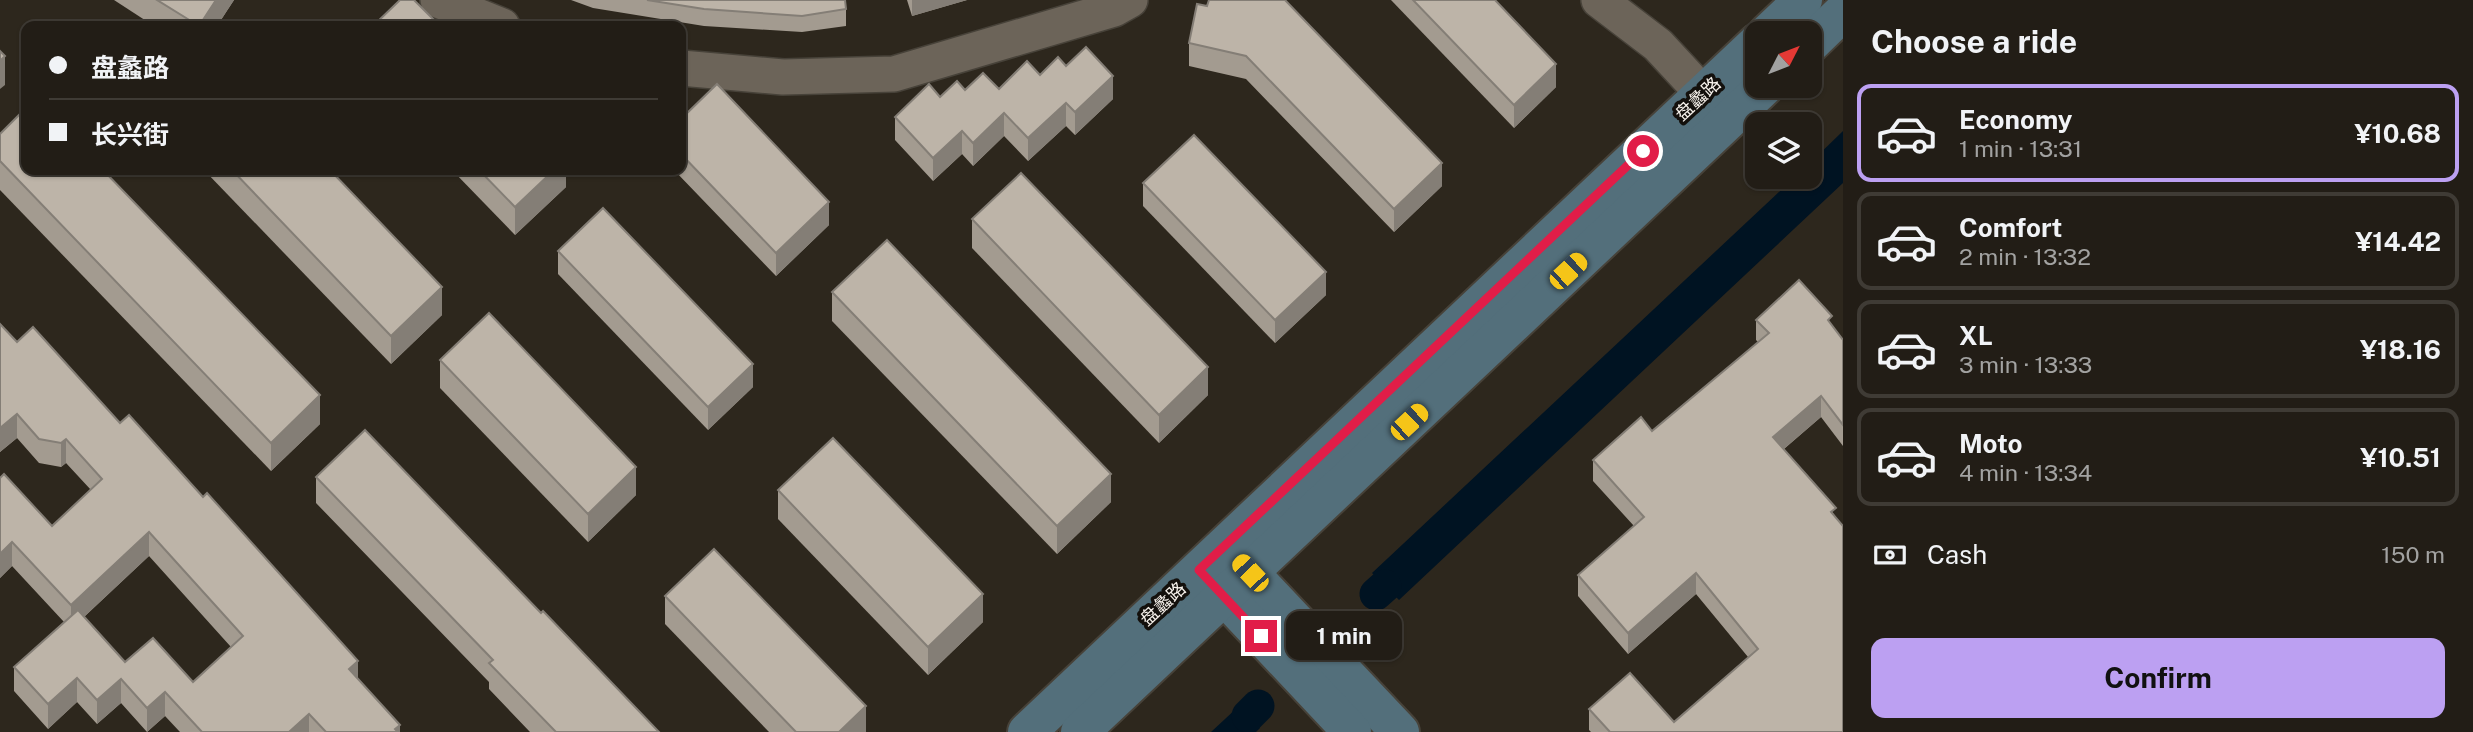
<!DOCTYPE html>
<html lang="en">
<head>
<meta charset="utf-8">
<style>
  body { margin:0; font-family:"Public Sans","Noto Sans SC",sans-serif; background:#2e2a23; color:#f1f3f6; height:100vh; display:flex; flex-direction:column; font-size:26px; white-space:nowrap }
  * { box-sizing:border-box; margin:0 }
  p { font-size:23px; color:#a2a2a1 }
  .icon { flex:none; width:38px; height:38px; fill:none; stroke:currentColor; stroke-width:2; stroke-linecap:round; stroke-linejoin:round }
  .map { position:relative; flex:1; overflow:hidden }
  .side { display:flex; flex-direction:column; background:#221d16; width:630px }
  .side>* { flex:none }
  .hud { position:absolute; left:21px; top:21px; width:665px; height:154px; border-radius:14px; box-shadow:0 2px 5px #0004,0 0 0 2px #3f3b35; display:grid; align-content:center; height:154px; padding:0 28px; background:#221d16 }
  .needle { width:46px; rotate:48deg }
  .fabs { position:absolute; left:1745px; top:21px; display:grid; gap:14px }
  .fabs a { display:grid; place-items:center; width:77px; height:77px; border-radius:14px; background:#221d16; box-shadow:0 2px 5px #0004,0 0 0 2px #3f3b35; font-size:35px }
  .end { position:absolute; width:32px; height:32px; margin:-16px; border:9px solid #e11d48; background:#fff; box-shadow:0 0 0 4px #fff }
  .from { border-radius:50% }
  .bubble { position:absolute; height:49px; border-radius:14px; background:#221d16; box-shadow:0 2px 5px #0004,0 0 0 2px #3f3b35; font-size:23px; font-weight:700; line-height:49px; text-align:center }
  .car { position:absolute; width:21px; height:42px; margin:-21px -10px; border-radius:9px; box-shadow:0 0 5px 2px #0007; background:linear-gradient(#f5c518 24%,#345 0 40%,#f5c518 0 76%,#345 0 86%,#f5c518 0) }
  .hud b { display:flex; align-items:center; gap:24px; height:66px; font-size:26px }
  .hud b+b { border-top:2px solid #3f3b35 }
  .hud i { width:18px; height:18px; background:#f1f3f6 }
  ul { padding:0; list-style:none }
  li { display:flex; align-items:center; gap:21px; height:98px; margin:0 14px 10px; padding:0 14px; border:4px solid #3f3b35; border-radius:14px }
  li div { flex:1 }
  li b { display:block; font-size:26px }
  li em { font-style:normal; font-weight:700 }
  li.current { border-color:#bca0f2 }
  li>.icon { width:63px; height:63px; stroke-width:1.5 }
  h2 { padding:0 28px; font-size:32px; line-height:84px }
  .pay { display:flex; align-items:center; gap:18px; height:77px; padding:0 28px; font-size:26px }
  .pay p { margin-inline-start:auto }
  .primary-button { display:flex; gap:14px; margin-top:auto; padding:14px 28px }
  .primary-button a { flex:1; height:80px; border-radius:14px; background:#bca0f2; color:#111; font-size:28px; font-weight:700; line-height:80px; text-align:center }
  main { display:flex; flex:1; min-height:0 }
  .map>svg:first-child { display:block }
  .water { fill:#001322 }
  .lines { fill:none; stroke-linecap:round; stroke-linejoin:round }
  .canal { stroke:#001322; stroke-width:33 }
  .street-casing { stroke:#474239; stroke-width:38 }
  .secondary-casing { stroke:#474239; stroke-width:42 }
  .street { stroke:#6c6459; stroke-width:35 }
  .secondary { stroke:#536f7b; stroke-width:38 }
  .wall { fill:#a39b90; fill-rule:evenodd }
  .shaded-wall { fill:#847e76 }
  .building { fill:#bdb4a8; stroke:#847e76; stroke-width:2 }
  .route { stroke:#e11d48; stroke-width:9 }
  .labels { text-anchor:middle; stroke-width:7; stroke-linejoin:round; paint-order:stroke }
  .street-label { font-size:18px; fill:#f7f2ec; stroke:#13100c }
</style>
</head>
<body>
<main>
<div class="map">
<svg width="1843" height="732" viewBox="0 0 1843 732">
  <rect width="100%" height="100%" fill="#2d271d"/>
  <g class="water">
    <polygon points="1843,131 1843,183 1399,600 1372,573 1795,177 1810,177 1810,163"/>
    <polygon points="1239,706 1260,728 1256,732 1211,732"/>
  </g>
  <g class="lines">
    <g class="canal">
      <polyline points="1376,594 1385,586"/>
      <polyline points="1248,716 1258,706"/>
    </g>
    <g class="street-casing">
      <g id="street">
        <polyline points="438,0 502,26"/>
        <polyline points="1599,0 1658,45 1722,114"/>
        <polyline points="681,68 783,77 894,74 1114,9 1130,0"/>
      </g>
    </g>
    <g class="secondary-casing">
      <g id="secondary">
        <polyline points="1768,33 1803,0"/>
        <polyline points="1810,44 1843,12"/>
        <polyline points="1233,555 1400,732"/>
        <polyline points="1208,579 1352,732"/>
        <polyline points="1027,732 1757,43"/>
        <polyline points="1080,732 1765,86"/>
      </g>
    </g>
    <use href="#street" class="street"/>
    <use href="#secondary" class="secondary"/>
  </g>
  <g class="wall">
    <polygon points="114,0 234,0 217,26 154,26"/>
    <polygon points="571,0 845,0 846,9 846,26 802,32 704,26 593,8"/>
    <polygon points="907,0 967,0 912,16"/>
    <polygon points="1391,0 1495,0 1556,87 1514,128"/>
    <polygon points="1197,4 1442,186 1394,232 1246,79 1189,66 1189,43"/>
    <polygon points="1066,66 1113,99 1075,135 1066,126 1028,161 1004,136 973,166 962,154 933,181 895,140 895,117 940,97 965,90 999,89"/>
    <polygon points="681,119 829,225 776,276 674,170 681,170"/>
    <polygon points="0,134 320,424 271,471 0,190"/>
    <polygon points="204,170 330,170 442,315 391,364"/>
    <polygon points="452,170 566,170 566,187 515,235"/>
    <polygon points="1143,183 1326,295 1275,343 1143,206"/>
    <polygon points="972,219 1208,395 1159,443 972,248"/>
    <polygon points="558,251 753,387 708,430 558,274"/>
    <polygon points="832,292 1111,502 1057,554 832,321"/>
    <polygon points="1756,320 1832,326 1843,340 1843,446 1821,417 1784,449 1836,517 1843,732 1591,732 1589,730 1589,709 1674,722 1748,657 1696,594 1628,654 1578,596 1578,575 1634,526 1593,481 1593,460 1652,431 1758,342 1756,340"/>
    <path d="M0,324L17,342L120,423L358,679L400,732H180L165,716L147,732L121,703L97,724L77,702L48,729L14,691V667L64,622L12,566L0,578V478L52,526L91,490L66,463L61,467L39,463L17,438L0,452ZM149,556L231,647L193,682L125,662L84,617Z"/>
    <polygon points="440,360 636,495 588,542 440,388"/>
    <polygon points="316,477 541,613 659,732 530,732 489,689 489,682 316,503"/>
    <polygon points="778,490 983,622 928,675 778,519"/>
    <polygon points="665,596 866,732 769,732 665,624"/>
  </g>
  <g class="shaded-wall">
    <polygon points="216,0 234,0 217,26 199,26"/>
    <polygon points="912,0 967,0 912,16"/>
    <polygon points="5,56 5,85 0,89 0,61"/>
    <polygon points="1556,64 1556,87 1514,128 1514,105"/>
    <polygon points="1113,76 1113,99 1075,135 1075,112"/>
    <polygon points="1066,103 1066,126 1028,161 1028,138"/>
    <polygon points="1004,113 1004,136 973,166 973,143"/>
    <polygon points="962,131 962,154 933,181 933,158"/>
    <polygon points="1442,163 1442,186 1394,232 1394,209"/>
    <polygon points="554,170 566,170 566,187 515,235 515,207"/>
    <polygon points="829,202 829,225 776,276 776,253"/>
    <polygon points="1326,272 1326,295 1275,343 1275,320"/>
    <polygon points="442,287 442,315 391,364 391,336"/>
    <polygon points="753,364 753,387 708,430 708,407"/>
    <polygon points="1208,367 1208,395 1159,443 1159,415"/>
    <polygon points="320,395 320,424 271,471 271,443"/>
    <polygon points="1821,396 1821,417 1773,458 1773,437"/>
    <polygon points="17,414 17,438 0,452 0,428"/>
    <polygon points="66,439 66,463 61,467 61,443"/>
    <polygon points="636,467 636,495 588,542 588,514"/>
    <polygon points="1111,474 1111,502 1057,554 1057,526"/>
    <polygon points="149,532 149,556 71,629 71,605"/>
    <polygon points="12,542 12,566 0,578 0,554"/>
    <polygon points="1696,573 1696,594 1628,654 1628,633"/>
    <polygon points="983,594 983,622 928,675 928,647"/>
    <polygon points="358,661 358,685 349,669"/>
    <polygon points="77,678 77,702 48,729 48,704"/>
    <polygon points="121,679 121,703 97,724 97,700"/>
    <polygon points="165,692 165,716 147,732 147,708"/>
    <polygon points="866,706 866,732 839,732"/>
    <polygon points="309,714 309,732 289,732"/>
    <polygon points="400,725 400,732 395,732 395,729"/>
  </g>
  <g class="building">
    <polygon points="157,0 216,0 199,26"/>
    <polygon points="400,0 414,0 440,26 373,26"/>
    <polygon points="647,0 845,0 846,9 802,16 704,9"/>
    <polygon points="1209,0 1285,0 1442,163 1394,209 1246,56 1189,43 1197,4 1207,6"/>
    <polygon points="1413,0 1495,0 1556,64 1514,105"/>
    <polygon points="1086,47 1113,76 1075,112 1066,103 1028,138 1004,113 973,143 962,131 933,158 895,117 929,84 940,97 957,81 965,90 983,73 999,89 1027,61 1040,75 1058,57 1066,66"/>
    <polygon points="0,51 5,56 0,61"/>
    <polygon points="717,84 829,202 776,253 681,154 681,119"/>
    <polygon points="26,108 26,170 103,170 320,395 271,443 0,161 0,134"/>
    <polygon points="1194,135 1326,272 1275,320 1143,183"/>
    <polygon points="232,170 330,170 442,287 391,336"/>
    <polygon points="479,170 554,170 515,207"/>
    <polygon points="1021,173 1208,367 1159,415 972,219"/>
    <polygon points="603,208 753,364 708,407 558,251"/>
    <polygon points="887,240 1111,474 1057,526 832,292"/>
    <polygon points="1799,280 1832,316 1828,320 1843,340 1843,425 1821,396 1773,437 1836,508 1831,512 1843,526 1843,732 1610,732 1589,709 1630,673 1674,722 1758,649 1696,573 1628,633 1578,575 1644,517 1593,460 1641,417 1652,431 1769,333 1756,320"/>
    <polygon points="489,313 636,467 588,514 440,360"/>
    <polygon points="0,324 17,342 33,327 120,423 129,415 203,497 207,493 358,661 349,669 400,725 395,729 398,732 326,732 309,714 289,732 202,732 165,692 147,708 121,679 97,700 77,678 48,704 14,667 78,610 125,662 153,638 193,682 243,636 149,532 71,605 12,542 0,554 0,478 4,474 52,526 102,479 66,439 61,443 39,439 17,414 0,428"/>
    <polygon points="365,430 541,613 543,611 659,732 556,732 489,663 493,660 316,477"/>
    <polygon points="833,438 983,594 928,647 778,490"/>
    <polygon points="714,549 866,706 839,732 796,732 665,596"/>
  </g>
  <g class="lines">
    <polyline class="route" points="1261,636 1199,570 1643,151"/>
  </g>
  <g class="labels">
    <g class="street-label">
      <text transform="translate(1698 99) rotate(-43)" y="6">盘蠡路</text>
      <text transform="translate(1163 604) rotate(-43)" y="6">盘蠡路</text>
    </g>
  </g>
</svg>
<div class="fabs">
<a><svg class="needle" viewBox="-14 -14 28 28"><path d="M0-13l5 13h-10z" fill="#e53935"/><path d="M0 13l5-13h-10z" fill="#a2a2a1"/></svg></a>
<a><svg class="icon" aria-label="layers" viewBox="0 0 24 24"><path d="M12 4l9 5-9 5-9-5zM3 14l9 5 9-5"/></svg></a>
</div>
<i class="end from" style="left:1643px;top:151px"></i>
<i class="end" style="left:1261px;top:636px"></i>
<div class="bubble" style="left:1286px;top:611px;width:116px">1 min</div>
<i class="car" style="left:1568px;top:271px;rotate:47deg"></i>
<i class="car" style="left:1409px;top:422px;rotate:47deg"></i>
<i class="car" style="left:1250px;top:573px;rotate:317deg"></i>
<div class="hud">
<b><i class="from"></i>盘蠡路</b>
<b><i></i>长兴街</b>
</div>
</div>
<section class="side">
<h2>Choose a ride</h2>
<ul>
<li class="current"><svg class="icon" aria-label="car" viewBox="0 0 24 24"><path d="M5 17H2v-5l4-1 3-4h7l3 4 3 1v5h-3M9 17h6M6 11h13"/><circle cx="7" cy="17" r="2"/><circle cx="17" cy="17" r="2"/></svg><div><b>Economy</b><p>1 min · 13:31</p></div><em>¥10.68</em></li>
<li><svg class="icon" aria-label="car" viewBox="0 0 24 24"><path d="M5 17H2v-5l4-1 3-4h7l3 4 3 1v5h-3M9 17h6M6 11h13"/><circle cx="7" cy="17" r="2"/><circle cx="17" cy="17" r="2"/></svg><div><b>Comfort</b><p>2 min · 13:32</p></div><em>¥14.42</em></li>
<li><svg class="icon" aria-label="car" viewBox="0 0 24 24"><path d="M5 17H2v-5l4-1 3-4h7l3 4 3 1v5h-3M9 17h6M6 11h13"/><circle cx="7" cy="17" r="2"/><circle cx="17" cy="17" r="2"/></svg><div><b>XL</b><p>3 min · 13:33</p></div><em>¥18.16</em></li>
<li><svg class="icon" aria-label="car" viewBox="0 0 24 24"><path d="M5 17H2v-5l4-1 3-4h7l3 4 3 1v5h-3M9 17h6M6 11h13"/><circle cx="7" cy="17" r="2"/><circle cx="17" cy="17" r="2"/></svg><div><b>Moto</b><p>4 min · 13:34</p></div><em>¥10.51</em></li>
</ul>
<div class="pay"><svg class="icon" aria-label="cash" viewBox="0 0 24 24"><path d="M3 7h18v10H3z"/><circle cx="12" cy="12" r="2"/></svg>Cash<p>150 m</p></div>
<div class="primary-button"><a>Confirm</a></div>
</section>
</main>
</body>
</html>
